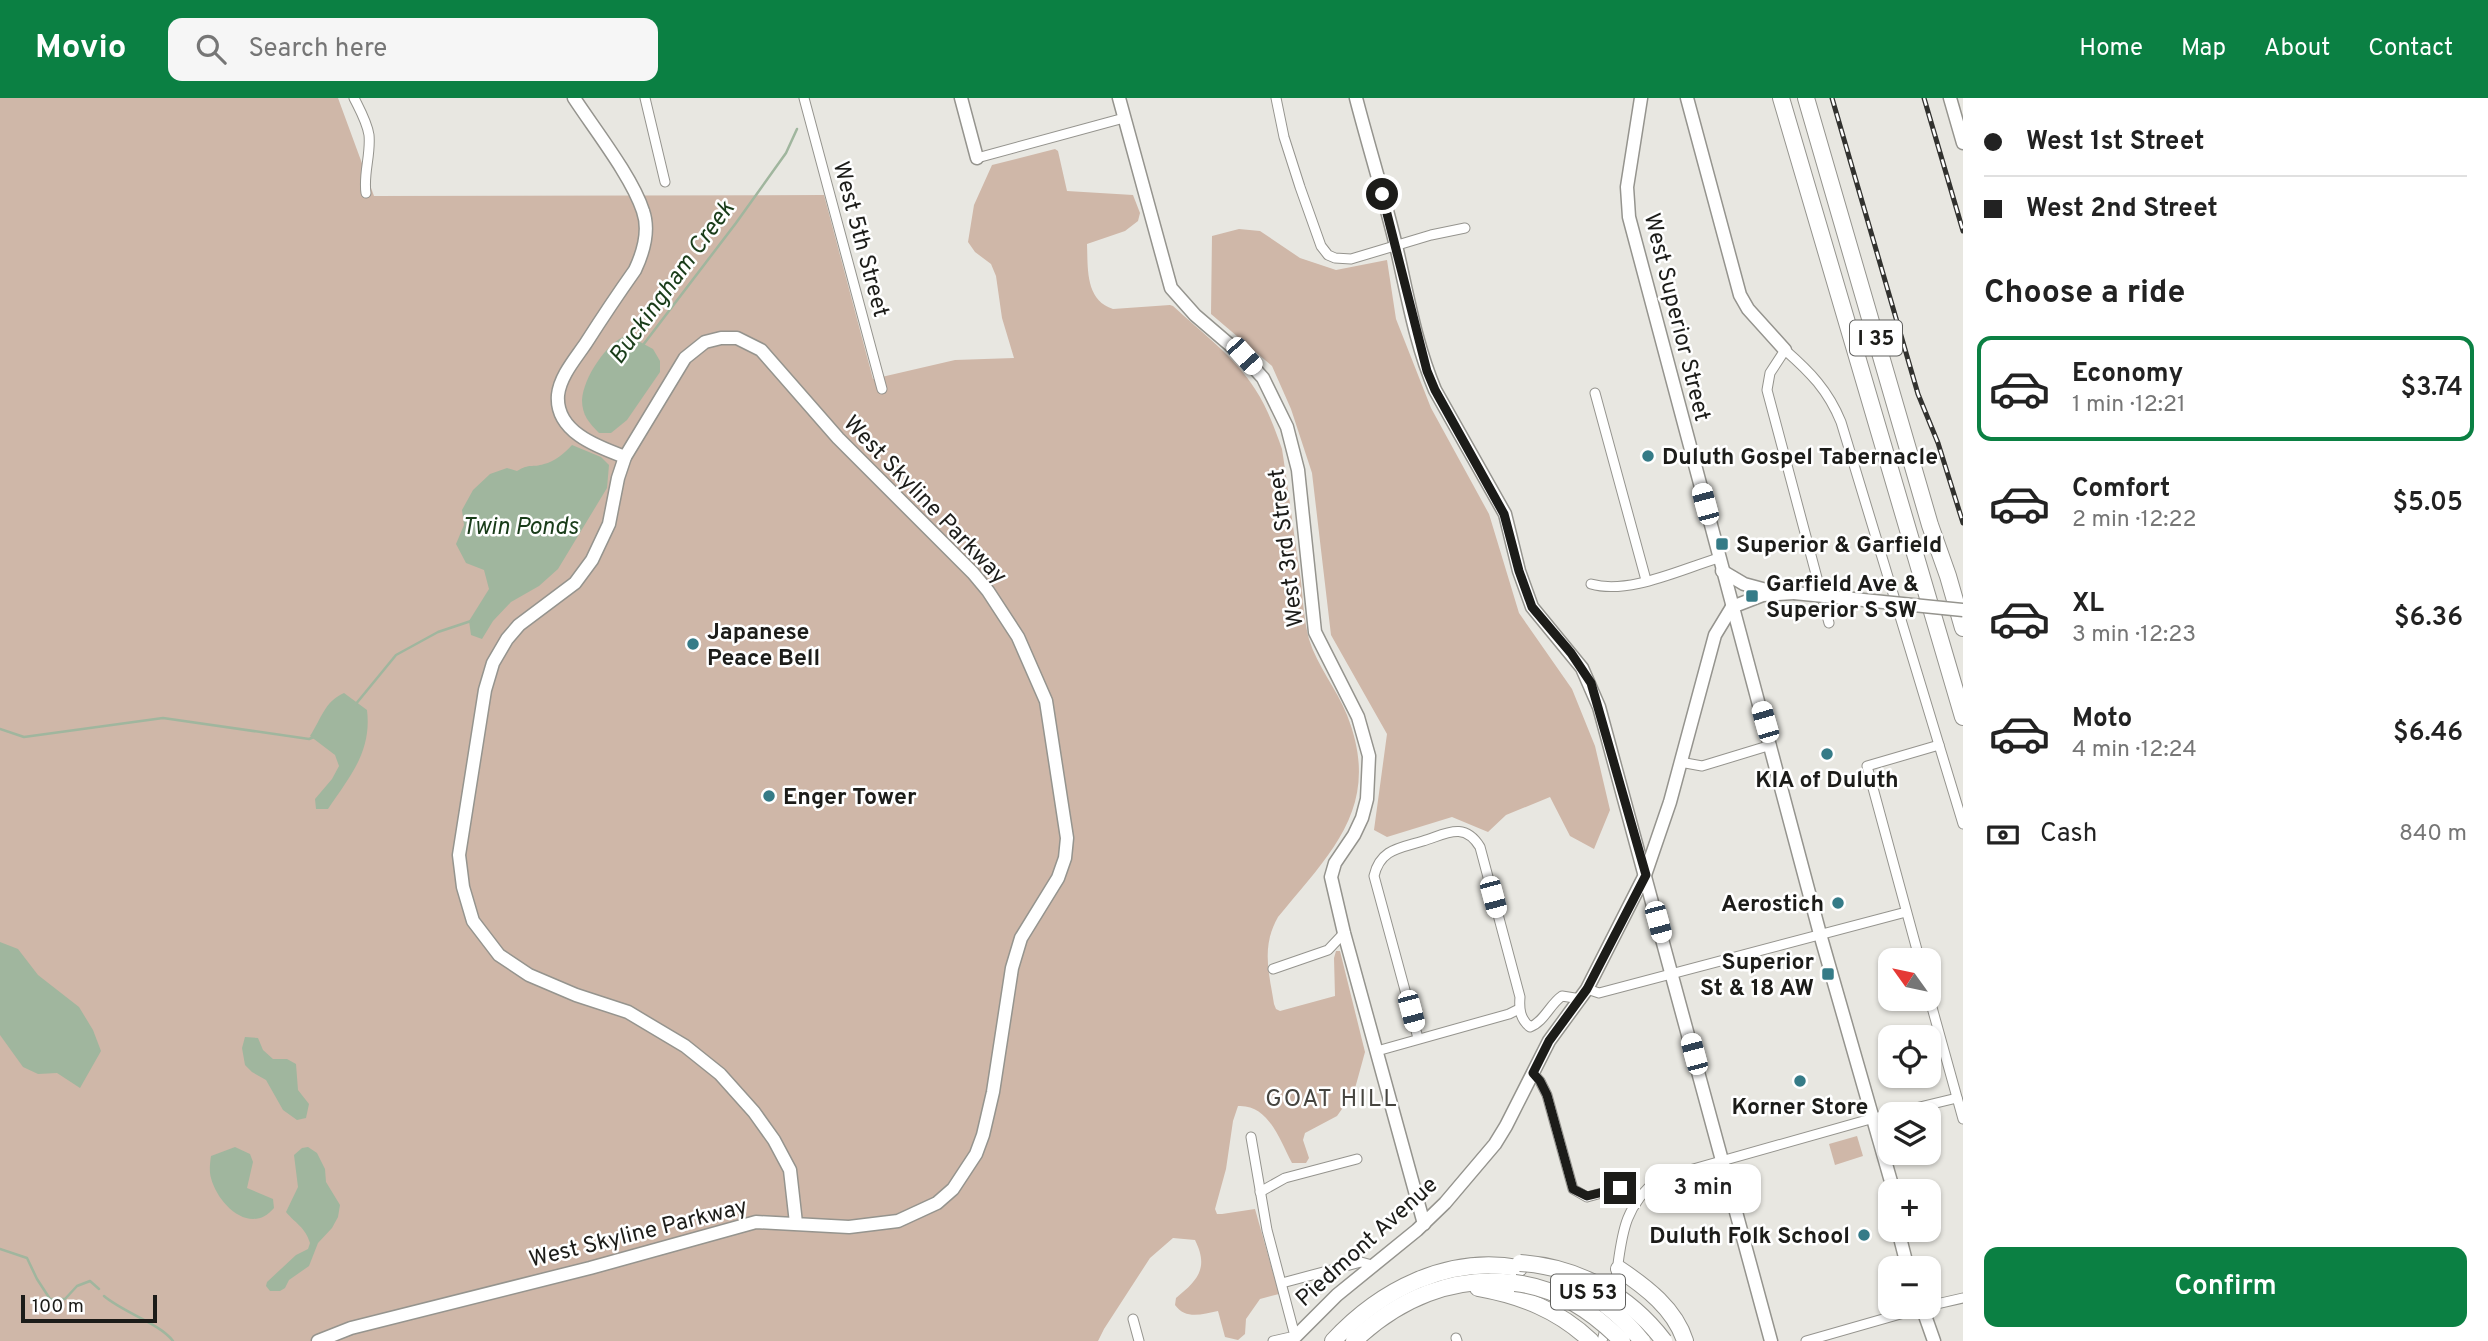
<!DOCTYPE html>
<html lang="en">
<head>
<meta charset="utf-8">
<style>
  body { margin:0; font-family:Overpass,sans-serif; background:#f6f6f6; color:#222; height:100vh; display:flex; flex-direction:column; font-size:26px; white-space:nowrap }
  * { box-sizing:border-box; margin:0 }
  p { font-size:23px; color:#767676 }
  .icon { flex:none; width:38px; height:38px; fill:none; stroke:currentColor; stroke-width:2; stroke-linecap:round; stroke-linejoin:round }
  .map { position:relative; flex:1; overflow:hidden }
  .panel { display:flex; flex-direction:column; background:#fff; width:525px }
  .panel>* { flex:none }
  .top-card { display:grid; align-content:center; height:154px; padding:0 21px; background:#fff }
  .needle { width:46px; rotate:303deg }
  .fabs { position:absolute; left:1878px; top:850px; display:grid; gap:14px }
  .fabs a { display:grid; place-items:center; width:63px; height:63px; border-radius:14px; background:#fff; box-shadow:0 2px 5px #0004; font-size:35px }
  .scale { position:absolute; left:21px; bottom:18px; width:136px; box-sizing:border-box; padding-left:7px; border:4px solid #1c1c19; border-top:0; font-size:19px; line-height:24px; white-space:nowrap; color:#1c1c19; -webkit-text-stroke:5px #fff; paint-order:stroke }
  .end { position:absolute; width:32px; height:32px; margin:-16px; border:9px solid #1c1c19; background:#fff; box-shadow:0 0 0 4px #fff }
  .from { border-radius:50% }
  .bubble { position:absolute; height:49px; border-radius:14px; background:#fff; box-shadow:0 2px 5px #0004; font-size:23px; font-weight:600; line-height:49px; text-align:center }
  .car { position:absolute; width:21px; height:42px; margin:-21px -10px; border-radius:9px; box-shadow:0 0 5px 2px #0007; background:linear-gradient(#fff 24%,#345 0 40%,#fff 0 76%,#345 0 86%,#fff 0) }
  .top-card b { display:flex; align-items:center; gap:24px; height:66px; font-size:26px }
  .top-card b+b { border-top:2px solid #e0e0e0 }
  .top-card i { width:18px; height:18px; background:#222 }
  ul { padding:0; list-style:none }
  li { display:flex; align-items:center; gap:21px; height:105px; margin:0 14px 10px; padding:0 7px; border:4px solid transparent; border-radius:14px }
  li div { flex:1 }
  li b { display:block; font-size:26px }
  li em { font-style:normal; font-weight:600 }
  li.selected { border-color:#0b8043 }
  li>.icon { width:63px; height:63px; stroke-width:1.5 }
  h2 { padding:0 21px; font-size:32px; line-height:84px }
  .pay { display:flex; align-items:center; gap:18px; height:77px; padding:0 21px; font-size:26px }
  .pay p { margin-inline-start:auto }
  .cta { display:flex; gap:14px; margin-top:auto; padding:14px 21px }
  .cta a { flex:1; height:80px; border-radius:14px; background:#0b8043; color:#fff; font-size:28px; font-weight:600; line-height:80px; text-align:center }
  header { display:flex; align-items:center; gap:42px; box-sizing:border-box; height:98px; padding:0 35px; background:#0b8043; color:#fff }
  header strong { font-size:33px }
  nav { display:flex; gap:38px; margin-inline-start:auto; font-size:24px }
  .search { width:490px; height:63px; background:#f6f6f6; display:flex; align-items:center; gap:18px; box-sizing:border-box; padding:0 24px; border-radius:14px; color:#767676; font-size:26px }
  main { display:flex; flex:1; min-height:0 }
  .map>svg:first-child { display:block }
  .green { fill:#cfb7a8 }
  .water { fill:#a0b69e }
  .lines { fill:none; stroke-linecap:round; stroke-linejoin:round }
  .stream { stroke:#a0b69e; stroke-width:2.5 }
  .street-casing { stroke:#95948e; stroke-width:11 }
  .secondary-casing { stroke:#95948e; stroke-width:15 }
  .highway-casing { stroke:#95948e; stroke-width:18 }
  .street { stroke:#fff; stroke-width:9 }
  .secondary { stroke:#fff; stroke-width:12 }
  .highway { stroke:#fff; stroke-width:16 }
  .rail-casing { stroke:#32322f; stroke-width:5 }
  .rail { stroke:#fff; stroke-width:2.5; stroke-dasharray:8; stroke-linecap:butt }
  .secondary-bridge-casing { stroke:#95948e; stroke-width:15; stroke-linecap:butt }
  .highway-bridge-casing { stroke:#95948e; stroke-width:18; stroke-linecap:butt }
  .secondary-bridge { stroke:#fff; stroke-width:12 }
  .highway-bridge { stroke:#fff; stroke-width:16 }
  .route { stroke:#1c1c19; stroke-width:9 }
  .poi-dot { fill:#357b87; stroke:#fff; stroke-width:2.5 }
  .labels { text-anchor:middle; stroke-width:5; stroke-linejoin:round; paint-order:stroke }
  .shield { fill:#fff; stroke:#60605e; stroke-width:2 }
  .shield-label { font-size:21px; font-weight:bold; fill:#1c1c19 }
  .street-label { font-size:23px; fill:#1c1c19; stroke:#fff }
  .poi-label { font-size:23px; font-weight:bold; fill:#1c1c19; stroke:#fff; text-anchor:start }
  .water-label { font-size:24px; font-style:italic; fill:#193c19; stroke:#fff }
  .neighbourhood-label { font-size:24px; letter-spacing:2px; fill:#464540; stroke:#fff }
</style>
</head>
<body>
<header>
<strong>Movio</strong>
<div class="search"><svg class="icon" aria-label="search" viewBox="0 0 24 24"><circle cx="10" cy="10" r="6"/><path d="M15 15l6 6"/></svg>Search here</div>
<nav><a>Home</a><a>Map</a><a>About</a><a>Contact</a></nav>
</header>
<main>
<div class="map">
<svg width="1963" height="1243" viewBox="0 0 1963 1243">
  <rect width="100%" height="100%" fill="#e8e7e1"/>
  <g class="green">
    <path d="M0,0H338L374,98L824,97L873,281L955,262L1014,260L1002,220L996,178L991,166L975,154L968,144L974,107L992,67L1055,51L1058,53L1067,93L1133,97L1140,115L1138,123L1125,133L1087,146C1088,170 1085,202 1113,211L1170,207L1173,208C1201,234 1235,259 1255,291C1267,309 1275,331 1282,351C1289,395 1294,439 1301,483C1303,502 1304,523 1309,541C1317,568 1337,591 1347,617C1383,708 1331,754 1278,819C1261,849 1269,874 1274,906L1276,911L1280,913L1335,898L1334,860L1336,853H1340L1365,954L1354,994L1337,1018L1305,1035L1303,1042L1309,1060L1306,1065H1292C1280,1043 1269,1006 1238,1008L1233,1023L1226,1071L1215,1111L1217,1116H1222L1255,1111L1279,1196L1260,1201L1246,1221L1245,1236L1238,1242L1225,1239L1218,1213C1202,1216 1186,1222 1175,1207L1176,1200C1198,1182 1209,1170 1195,1142L1173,1140L1150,1160L1104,1231L1098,1243H0Z"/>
    <polygon points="1239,131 1260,133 1300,160 1336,172 1387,162 1396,221 1431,310 1489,416 1519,515 1572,591 1595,648 1610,712 1594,751 1570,738 1550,699 1506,717 1488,734 1452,719 1387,739 1374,732 1387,636 1331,537 1312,375 1291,311 1272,268 1211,216 1212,138"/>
    <polygon points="1857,1038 1863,1058 1835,1067 1829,1046"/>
  </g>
  <g class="water">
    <path d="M627,237L653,251L660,263V274L627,322L611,335H599C589,325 582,317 582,302C583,280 607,244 627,237Z"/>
    <path d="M572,347L601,359L609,367L607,390L558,471L539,488L511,504L493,523L482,541L471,537L469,523L489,491L484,472L466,465L456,446L464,427L462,412L473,392L490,376L507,370L517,373C530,365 532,370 544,366C554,364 565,355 572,347Z"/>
    <path d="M344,595L367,612C372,654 350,678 328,711H316L315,701L332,681L339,668L335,657L310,638C322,620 324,604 344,595Z"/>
    <polygon points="0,844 18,851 38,877 79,909 93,932 101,953 80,990 57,975 38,976 23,969 0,937"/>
    <polygon points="245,939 258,940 263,952 273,961 287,961 296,966 298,992 309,1006 306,1020 297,1022 283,1012 266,982 252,974 245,967 242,950"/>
    <path d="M235,1049L250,1056L253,1064L247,1090L273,1101L274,1110C251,1138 218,1107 211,1080C209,1073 210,1065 211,1058Z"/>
    <path d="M308,1049L317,1055L325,1071L326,1084L340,1107L338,1119L332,1130L318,1145L309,1168L289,1182L285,1190L280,1193H270L266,1188L267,1184L296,1157L308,1151L310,1145C305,1129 296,1126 286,1114L298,1089L294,1057L302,1050Z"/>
  </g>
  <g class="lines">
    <g class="stream">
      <polyline points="643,247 736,125 786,55 797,31"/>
      <polyline points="355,607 396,557 438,534 471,523"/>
      <polyline points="0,631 24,639 163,620 309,641 314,639"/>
      <polyline points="0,1151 27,1160 37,1181 50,1201 65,1201 77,1188 90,1183 99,1191"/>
      <path d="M104,1198C124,1215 159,1225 173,1243"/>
    </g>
    <g class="street-casing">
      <g id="street">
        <path d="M354,0C360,12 367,24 369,37C371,57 363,76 366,95"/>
        <polyline points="645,0 665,84"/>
        <polyline points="804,0 882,291"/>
        <polyline points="1276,0 1284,39 1300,89 1321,148 1328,157 1335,160 1351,161 1431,137 1465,130"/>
        <polyline points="977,60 1124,20"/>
        <polyline points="1595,295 1646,482"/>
        <path d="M1591,486C1629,497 1681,471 1719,460"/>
        <path d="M1829,525L1767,292L1770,275L1785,252C1810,274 1828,292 1841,324L1963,726"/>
        <polyline points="1680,664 1702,668 1771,647"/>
        <polyline points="1920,863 1867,668 1939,647"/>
        <polyline points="1273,871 1328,852 1344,835"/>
        <polyline points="1587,891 1599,895 1906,814"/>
        <polyline points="1928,895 1963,1021"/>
        <path d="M1418,940L1374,778C1380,751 1400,750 1423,743C1446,736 1464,723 1480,749L1520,899C1519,911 1520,921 1530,929C1544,924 1550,906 1562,898L1581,901"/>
        <polyline points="1377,953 1509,916 1519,911"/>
        <polyline points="1533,975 1540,983 1547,997 1573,1091 1587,1099 1620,1090 1635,1102"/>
        <polyline points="1251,1039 1267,1132 1295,1238 1273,1243"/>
        <polyline points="1260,1094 1285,1080 1357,1061"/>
        <polyline points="1282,1185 1361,1164 1372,1167"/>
        <path d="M1613,1197C1623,1149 1616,1115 1658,1081L1874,1020L1957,1000"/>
        <polyline points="1928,1208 1963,1200"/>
        <polyline points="1133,1221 1139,1243"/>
        <polyline points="1456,1240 1457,1243"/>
        <polyline points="1602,1243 1606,1227"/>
        <polyline points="1806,1243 1925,1209"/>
      </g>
    </g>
    <g class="secondary-casing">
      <g id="secondary">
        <path d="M574,0C595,32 632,79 643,113C650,133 643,155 635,172C618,196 602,220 586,245C576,260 560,278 558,297C555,334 598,349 625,359"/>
        <polyline points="961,0 977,60"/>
        <polyline points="1119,0 1171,190 1195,217 1244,259 1263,280 1287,329 1298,372 1315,534 1358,619 1369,658 1367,701 1362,720 1354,737 1335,765 1331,779 1344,835 1424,1126"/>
        <path d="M1356,0C1369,50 1385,101 1397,152C1408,200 1416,247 1435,292L1505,416L1519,473L1532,509L1582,570L1599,609L1771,1243"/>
        <polyline points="1641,0 1627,89 1629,119 1820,836 1894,1094"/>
        <polyline points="1687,0 1740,197 1748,211 1785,252"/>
        <polyline points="1950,0 1963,45"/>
        <polyline points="1722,473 1744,486 1770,493"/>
        <polyline points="1732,509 1763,497 1794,495"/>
        <polyline points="1898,1132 1908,1171"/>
        <polyline points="1922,1209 1934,1243"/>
        <polyline points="318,1243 351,1230 590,1170 756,1124 849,1129 898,1123 937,1105 953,1091 976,1056 983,1037 993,994 1012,870 1021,840 1058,780 1065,760 1067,740 1046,603 1018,539 988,493 973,475 838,340 761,252 737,240 721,240 705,244 685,260 625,359 618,380 609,426 592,462 575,485 519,527 507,541 493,565 485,592 459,757 463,789 473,823 499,857 529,877 576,897 628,914 685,948 720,976 754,1014 774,1042 790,1072 796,1125"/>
        <polyline points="1291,1243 1337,1197 1417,1132 1445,1105 1495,1046 1506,1028 1549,943 1587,891 1645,777 1670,704 1715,537 1732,509"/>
      </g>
    </g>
    <g class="highway-casing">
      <g id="highway">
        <polyline points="1781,0 1963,619"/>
        <polyline points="1806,0 1930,427 1948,478 1963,530"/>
        <path d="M1619,1171C1646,1189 1675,1211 1685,1243"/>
        <path d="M1478,1190C1522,1198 1558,1212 1591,1243"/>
        <path d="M1333,1243C1380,1192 1448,1157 1519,1170"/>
        <path d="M1354,1243C1398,1201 1453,1177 1515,1185"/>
      </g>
    </g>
    <use href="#street" class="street"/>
    <use href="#secondary" class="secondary"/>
    <use href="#highway" class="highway"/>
    <g class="rail-casing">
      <g id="rail">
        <polyline points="1832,0 1918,296 1938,345 1963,425"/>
        <polyline points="1924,0 1963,133"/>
      </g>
    </g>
    <use href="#rail" class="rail"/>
    <g class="secondary-bridge-casing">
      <polyline id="secondary-bridge" points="1794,495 1963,512"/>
    </g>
    <g class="highway-bridge-casing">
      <g id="highway-bridge">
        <path d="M1520,1165C1578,1169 1629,1197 1664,1243"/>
        <path d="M1565,1183C1596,1196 1621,1217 1642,1243"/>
        <path d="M1515,1185C1558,1190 1592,1213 1622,1243"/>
      </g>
    </g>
    <use href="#secondary-bridge" class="secondary-bridge"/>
    <use href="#highway-bridge" class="highway-bridge"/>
  </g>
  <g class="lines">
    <polyline class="route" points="1382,96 1427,273 1435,292 1504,416 1519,473 1532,509 1571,555 1591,585 1646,777 1587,891 1549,943 1533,975 1540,983 1547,997 1573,1091 1587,1098 1620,1090"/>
  </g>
  <g class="poi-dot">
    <circle cx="1648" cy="358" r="7"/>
    <rect x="1715" y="439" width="14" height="14" rx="3.5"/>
    <rect x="1745" y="491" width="14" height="14" rx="3.5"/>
    <circle cx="693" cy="546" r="7"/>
    <circle cx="1827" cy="656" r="7"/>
    <circle cx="769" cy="698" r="7"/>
    <circle cx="1838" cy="805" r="7"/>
    <rect x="1821" y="869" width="14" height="14" rx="3.5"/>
    <circle cx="1800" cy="983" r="7"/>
    <circle cx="1864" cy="1137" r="7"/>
  </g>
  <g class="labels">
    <g class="shield">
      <rect x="1850" y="222.5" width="52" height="35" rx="5"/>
      <rect x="1551" y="1176.5" width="74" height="35" rx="5"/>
    </g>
    <g class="shield-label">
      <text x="1876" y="247">I 35</text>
      <text x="1588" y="1201">US 53</text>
    </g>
    <g class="street-label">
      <text transform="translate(862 141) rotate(75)" y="8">West 5th Street</text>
      <text transform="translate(1678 219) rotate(76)" y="8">West Superior Street</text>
      <text transform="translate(926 401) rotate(46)" y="8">West Skyline Parkway</text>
      <text transform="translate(1285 450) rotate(-97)" y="8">West 3rd Street</text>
      <text transform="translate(638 1134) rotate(-14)" y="8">West Skyline Parkway</text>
      <text transform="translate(1366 1143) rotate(-42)" y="8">Piedmont Avenue</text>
    </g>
    <g class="poi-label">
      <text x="1662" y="366">Duluth Gospel Tabernacle</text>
      <text x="1736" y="454">Superior &amp; Garfield</text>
      <text x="1766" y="493">Garfield Ave &amp;<tspan x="1766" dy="26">Superior S SW</tspan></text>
      <text x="707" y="541">Japanese<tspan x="707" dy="26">Peace Bell</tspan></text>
      <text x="1827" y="689" text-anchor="middle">KIA of Duluth</text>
      <text x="783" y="706">Enger Tower</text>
      <text x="1824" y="813" text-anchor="end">Aerostich</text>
      <text x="1814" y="871" text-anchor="end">Superior<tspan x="1814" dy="26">St &amp; 18 AW</tspan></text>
      <text x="1800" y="1016" text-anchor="middle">Korner Store</text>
      <text x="1850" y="1145" text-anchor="end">Duluth Folk School</text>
    </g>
    <g class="water-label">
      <text transform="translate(671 184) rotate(-54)" y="8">Buckingham Creek</text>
      <text x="520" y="436">Twin Ponds</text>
    </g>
    <g class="neighbourhood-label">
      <text x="1332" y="1008">GOAT HILL</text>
    </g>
  </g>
</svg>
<div class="fabs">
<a><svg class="needle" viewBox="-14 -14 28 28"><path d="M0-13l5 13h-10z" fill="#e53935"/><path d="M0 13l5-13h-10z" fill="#767676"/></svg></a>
<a><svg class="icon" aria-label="locate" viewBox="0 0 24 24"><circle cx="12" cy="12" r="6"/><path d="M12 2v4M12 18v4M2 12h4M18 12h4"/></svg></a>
<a><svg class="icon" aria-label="layers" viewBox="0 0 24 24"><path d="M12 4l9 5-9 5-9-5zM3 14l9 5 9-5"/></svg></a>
<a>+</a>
<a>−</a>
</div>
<div class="scale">100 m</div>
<i class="end from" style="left:1382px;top:96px"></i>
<i class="end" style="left:1620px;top:1090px"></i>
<div class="bubble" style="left:1645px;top:1066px;width:116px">3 min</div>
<i class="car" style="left:1244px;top:258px;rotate:138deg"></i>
<i class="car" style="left:1705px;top:406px;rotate:345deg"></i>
<i class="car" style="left:1765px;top:624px;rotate:344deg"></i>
<i class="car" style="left:1493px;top:799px;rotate:165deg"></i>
<i class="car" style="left:1658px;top:824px;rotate:165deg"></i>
<i class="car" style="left:1411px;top:913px;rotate:165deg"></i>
<i class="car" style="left:1694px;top:956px;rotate:345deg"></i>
</div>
<section class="panel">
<div class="top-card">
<b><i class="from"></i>West 1st Street</b>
<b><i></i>West 2nd Street</b>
</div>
<h2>Choose a ride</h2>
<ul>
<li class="selected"><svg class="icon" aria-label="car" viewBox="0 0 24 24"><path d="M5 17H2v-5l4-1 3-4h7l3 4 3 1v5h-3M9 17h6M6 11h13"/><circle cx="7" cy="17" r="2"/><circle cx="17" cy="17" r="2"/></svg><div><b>Economy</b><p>1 min · 12:21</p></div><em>$3.74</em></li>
<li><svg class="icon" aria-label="car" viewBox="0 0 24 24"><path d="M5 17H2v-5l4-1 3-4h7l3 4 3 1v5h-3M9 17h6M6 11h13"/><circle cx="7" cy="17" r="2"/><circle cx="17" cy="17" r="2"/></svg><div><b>Comfort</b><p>2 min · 12:22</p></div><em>$5.05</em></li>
<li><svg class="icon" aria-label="car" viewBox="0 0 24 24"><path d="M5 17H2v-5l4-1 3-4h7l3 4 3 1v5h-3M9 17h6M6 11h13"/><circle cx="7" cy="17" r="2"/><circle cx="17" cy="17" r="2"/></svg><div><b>XL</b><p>3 min · 12:23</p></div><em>$6.36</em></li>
<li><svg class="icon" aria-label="car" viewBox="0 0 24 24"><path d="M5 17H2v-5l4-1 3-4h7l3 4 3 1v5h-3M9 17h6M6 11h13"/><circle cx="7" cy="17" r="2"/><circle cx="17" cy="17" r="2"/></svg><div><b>Moto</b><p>4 min · 12:24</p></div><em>$6.46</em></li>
</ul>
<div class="pay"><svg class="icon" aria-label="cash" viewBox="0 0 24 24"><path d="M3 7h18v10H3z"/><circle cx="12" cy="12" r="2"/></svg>Cash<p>840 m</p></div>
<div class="cta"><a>Confirm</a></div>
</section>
</main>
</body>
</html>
